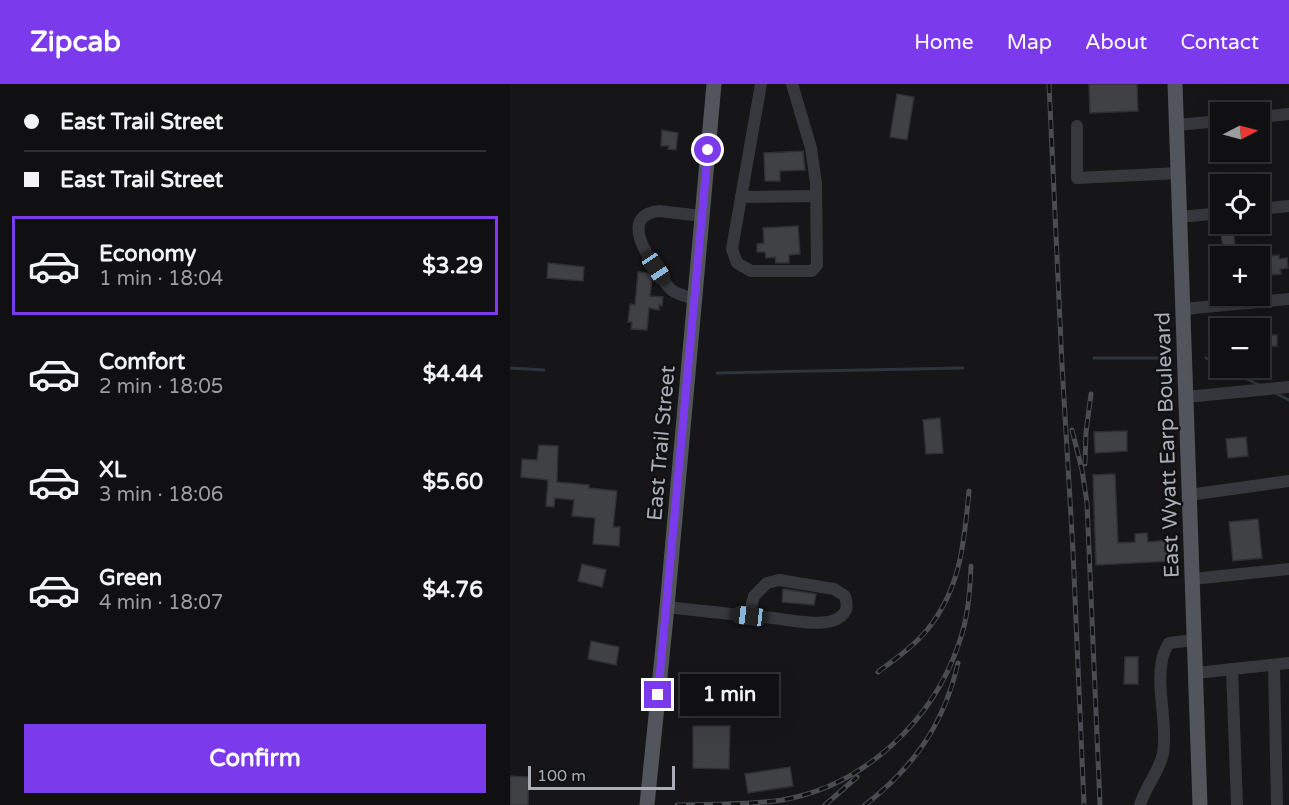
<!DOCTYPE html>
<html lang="en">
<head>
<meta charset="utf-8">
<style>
  body { margin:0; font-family:"Varela Round",sans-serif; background:#1e1e20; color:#f1f3f6; height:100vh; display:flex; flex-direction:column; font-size:22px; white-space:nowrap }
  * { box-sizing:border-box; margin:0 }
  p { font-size:20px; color:#9c9d9f }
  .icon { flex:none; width:33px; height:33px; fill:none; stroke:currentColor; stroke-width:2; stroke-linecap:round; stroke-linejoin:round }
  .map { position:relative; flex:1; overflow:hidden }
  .panel { display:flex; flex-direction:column; background:#101012; width:510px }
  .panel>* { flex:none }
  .banner { display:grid; align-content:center; height:132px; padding:0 24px; background:#101012 }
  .needle { width:39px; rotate:84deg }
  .controls { position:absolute; left:700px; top:18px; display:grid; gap:12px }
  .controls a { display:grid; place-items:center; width:60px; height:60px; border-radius:0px; background:#101012; box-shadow:0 6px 24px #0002,0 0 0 2px #303032; font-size:30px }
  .scale { position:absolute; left:18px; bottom:15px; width:147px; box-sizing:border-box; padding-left:6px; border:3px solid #a8adb8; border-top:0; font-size:16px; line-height:21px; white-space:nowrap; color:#a8adb8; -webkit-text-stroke:4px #111113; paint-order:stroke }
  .end { position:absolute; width:27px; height:27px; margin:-14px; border:8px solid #7c3aed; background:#fff; box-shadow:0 0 0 3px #fff }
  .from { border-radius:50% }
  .bubble { position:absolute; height:42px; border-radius:0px; background:#101012; box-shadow:0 6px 24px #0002,0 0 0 2px #303032; font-size:20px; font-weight:700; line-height:42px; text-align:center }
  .car { position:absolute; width:18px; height:36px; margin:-18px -9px; border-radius:8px; box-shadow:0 0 4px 2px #0007; background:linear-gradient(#222 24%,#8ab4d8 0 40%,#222 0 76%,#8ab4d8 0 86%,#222 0) }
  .banner b { display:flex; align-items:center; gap:21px; height:57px; font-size:22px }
  .banner b+b { border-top:2px solid #303032 }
  .banner i { width:15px; height:15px; background:#f1f3f6 }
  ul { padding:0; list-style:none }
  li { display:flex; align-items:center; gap:18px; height:99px; margin:0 12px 9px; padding:0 12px; border:3px solid transparent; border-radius:0px }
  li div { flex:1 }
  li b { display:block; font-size:22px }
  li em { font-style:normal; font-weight:700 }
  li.on { border-color:#7c3aed }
  li>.icon { width:54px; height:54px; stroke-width:1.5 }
  .button { display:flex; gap:12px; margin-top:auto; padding:12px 24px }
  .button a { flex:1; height:69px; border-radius:0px; background:#7c3aed; color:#fff; font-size:24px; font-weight:700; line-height:69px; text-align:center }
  header { display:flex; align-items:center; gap:36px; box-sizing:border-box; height:84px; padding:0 30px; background:#7c3aed; color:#fff }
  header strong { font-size:28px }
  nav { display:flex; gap:33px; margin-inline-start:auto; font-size:21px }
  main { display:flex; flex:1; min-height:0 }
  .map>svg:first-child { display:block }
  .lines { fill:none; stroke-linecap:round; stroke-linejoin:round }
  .stream { stroke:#2c353c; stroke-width:3 }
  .building { fill:#404145; stroke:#303034; stroke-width:1.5 }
  .minor { stroke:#37383d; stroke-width:12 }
  .major { stroke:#53555c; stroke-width:15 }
  .rail-casing { stroke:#4a4c52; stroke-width:5 }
  .rail { stroke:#111113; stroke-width:3; stroke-dasharray:9; stroke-linecap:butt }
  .route { stroke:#7c3aed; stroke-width:8 }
  .labels { text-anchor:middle; stroke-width:5; stroke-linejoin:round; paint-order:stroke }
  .street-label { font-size:21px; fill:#a8adb8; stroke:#111113 }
</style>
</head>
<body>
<header>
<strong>Zipcab</strong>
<nav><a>Home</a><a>Map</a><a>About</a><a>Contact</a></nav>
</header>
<main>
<section class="panel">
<div class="banner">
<b><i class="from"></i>East Trail Street</b>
<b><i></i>East Trail Street</b>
</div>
<ul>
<li class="on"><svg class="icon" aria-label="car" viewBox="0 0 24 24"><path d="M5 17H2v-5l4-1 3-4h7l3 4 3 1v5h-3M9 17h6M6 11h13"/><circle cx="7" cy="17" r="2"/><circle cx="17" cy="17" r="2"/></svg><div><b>Economy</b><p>1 min · 18:04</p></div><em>$3.29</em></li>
<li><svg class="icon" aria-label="car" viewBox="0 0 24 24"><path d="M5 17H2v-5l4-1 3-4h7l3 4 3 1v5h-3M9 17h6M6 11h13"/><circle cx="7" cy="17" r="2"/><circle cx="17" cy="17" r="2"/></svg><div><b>Comfort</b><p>2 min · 18:05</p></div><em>$4.44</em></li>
<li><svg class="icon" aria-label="car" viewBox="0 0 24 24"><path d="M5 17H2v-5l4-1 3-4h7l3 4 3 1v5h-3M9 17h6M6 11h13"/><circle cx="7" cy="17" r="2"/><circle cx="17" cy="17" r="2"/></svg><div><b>XL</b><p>3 min · 18:06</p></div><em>$5.60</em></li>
<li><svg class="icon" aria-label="car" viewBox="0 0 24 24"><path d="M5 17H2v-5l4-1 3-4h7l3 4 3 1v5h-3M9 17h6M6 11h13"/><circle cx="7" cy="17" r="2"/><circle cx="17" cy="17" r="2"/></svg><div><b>Green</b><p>4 min · 18:07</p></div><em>$4.76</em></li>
</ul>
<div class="button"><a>Confirm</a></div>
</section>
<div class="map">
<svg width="779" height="721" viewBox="0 0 779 721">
  <rect width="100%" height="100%" fill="#161618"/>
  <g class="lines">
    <g class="stream">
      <polyline points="584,274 649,274"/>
      <polyline points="696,274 711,281"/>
      <polyline points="0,284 34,286"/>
      <polyline points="715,284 751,302"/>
      <polyline points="207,289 453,284"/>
      <polyline points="765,309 779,316"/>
    </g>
  </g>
  <g class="building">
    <polygon points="579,0 627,0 628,27 580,29"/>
    <polygon points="387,10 404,13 397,56 380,53"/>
    <polygon points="152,46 168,49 166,66 158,65 159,62 151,62"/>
    <polygon points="293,67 295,86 270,87 270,97 255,97 254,69"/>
    <polygon points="288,142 290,170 279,171 279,179 266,179 265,173 256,174 255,168 247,168 247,160 254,159 253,144"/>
    <polygon points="723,142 725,163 713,164 710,143"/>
    <polygon points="769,171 769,175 777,174 778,184 770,185 771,190 758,191 756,172"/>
    <polygon points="38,179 74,183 73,197 37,194"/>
    <polygon points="128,188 139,189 142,194 140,212 153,213 152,222 149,221 149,226 139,224 137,246 121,245 122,238 118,238 120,220 125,221"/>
    <polygon points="757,237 758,251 767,251 767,262 759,262 760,282 750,283 750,238"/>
    <polygon points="430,334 433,369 416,370 413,336"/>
    <polygon points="617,347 617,367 585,369 584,348"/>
    <polygon points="736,353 738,372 718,374 716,355"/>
    <polygon points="29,361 48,362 47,398 79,401 79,404 107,407 103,443 110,443 109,462 83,460 85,434 62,432 64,416 45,414 44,423 36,422 38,396 11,393 12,375 27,376"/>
    <polygon points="605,390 608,459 625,458 625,450 637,449 638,458 661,456 662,477 586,481 583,391"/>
    <polygon points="748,435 752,474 723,477 719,438"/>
    <polygon points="72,480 96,486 92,503 68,497"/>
    <polygon points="273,505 306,510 304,521 272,518"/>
    <polygon points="81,557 109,563 106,581 78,575"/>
    <polygon points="615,573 628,573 628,600 614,600"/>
    <polygon points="183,642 220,642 219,685 183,684"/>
    <polygon points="280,683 283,702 238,709 235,690"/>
    <polygon points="0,692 19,693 18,721 0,721"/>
  </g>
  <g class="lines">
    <g class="minor">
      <polyline points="251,0 222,165 227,179 241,187 302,187 307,181 306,99 301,64 282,0"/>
      <polyline points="750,33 779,30"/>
      <polyline points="666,41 711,37"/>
      <polyline points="567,42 567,94 668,89"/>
      <polyline points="231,113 306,112"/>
      <polyline points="750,125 779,122"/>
      <polyline points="670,133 711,129"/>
      <path d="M185,215C179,213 169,211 163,207C156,202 151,192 146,185C134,167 112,131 149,127L192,132"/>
      <polyline points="673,225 779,215"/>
      <polyline points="676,313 779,303"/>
      <polyline points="679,411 779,397"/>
      <polyline points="682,495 779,485"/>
      <path d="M157,523C193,527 228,531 263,534C280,536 312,543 327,535C338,529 338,522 335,512L324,505L269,496L257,499L244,512L239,532"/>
      <polyline points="764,581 767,721"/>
      <polyline points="722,585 727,721"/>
      <polyline points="686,589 779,579"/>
      <path d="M630,721C635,703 649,688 653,670C658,639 646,607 652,576C653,570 656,564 659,559L684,556"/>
    </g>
    <g class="major">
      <polyline points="665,0 690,721"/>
      <polyline points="137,721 157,523 204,0"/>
    </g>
    <g class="rail-casing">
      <g id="rail">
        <polyline points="539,0 552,281 563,467 574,721"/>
        <polyline points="562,346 572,386 577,419 590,721"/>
        <polyline points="575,380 576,348 581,310"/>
        <path d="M368,588C385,575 403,563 417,546C451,504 454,459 459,407"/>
        <path d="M167,721C202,720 238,721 272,716C354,702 423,637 449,559C458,534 460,508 461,482"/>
        <polyline points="315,721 347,693"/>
        <path d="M355,721C404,683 434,640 448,579"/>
      </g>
    </g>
    <use href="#rail" class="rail"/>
  </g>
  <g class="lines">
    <polyline class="route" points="148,611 198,66"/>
  </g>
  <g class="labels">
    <g class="street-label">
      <text transform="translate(151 359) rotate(-85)" y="7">East Trail Street</text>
      <text transform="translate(657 361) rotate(-92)" y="7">East Wyatt Earp Boulevard</text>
    </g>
  </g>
</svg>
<div class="controls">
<a><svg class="needle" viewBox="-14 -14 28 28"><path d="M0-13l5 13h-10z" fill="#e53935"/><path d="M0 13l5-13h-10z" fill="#9c9d9f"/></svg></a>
<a><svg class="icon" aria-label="locate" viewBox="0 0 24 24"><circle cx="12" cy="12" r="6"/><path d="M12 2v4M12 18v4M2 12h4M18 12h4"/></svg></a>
<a>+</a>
<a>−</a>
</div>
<div class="scale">100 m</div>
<i class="end from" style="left:198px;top:66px"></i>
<i class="end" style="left:148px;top:611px"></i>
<div class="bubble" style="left:170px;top:590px;width:99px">1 min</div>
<i class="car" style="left:146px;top:184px;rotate:146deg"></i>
<i class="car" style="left:239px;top:532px;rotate:277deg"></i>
</div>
</main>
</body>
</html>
